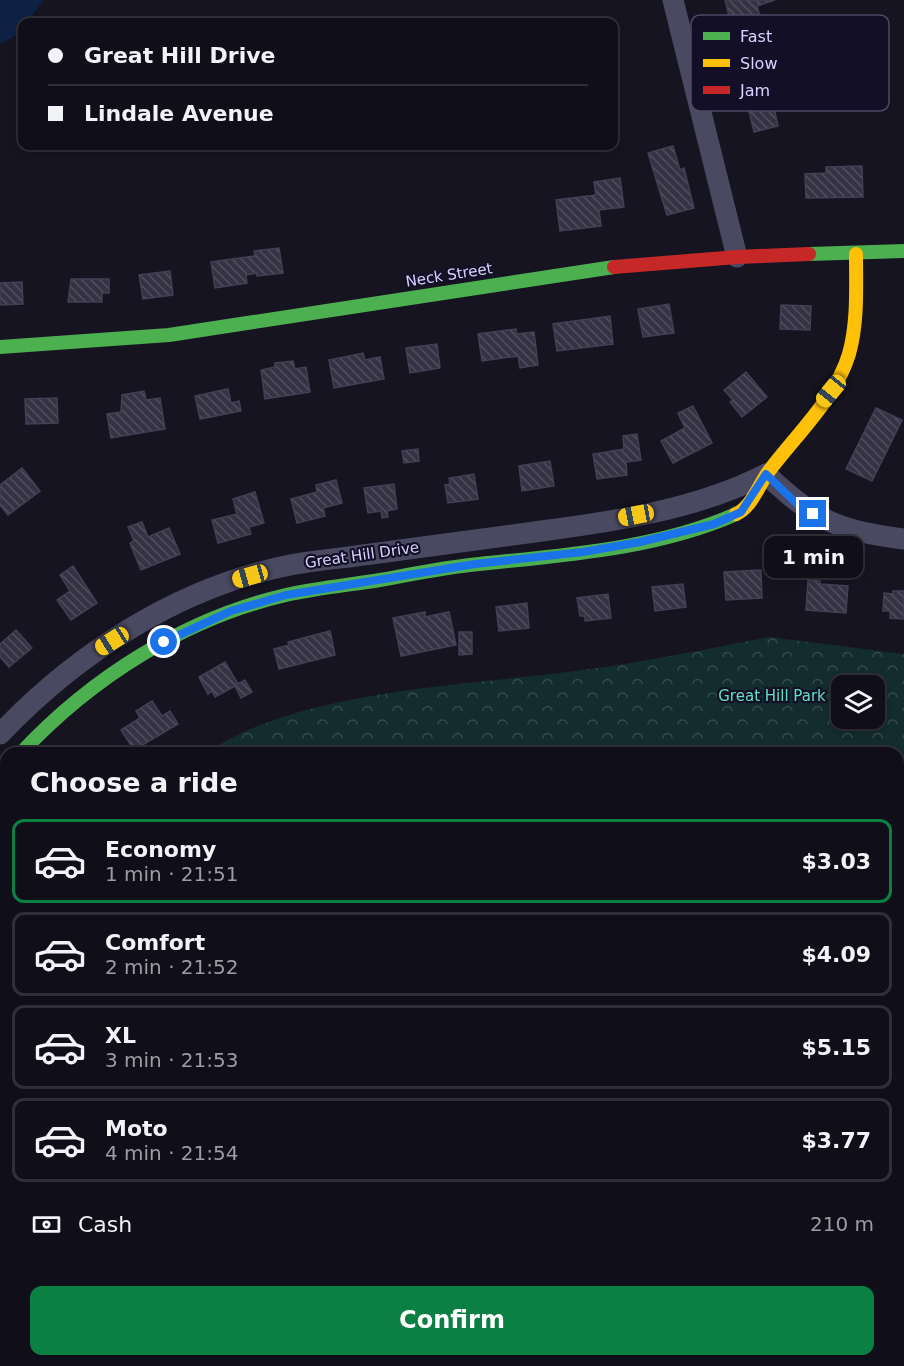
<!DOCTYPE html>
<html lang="en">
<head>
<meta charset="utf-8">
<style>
  body { margin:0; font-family:"DejaVu Sans",sans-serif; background:#191822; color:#f1f3f6; height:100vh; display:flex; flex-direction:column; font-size:22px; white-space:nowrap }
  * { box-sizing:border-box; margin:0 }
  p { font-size:20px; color:#9c9ca2 }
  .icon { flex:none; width:33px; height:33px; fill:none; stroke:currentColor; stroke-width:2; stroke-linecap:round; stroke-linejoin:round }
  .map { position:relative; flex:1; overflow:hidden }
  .sheet { position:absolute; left:0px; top:747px; width:904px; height:620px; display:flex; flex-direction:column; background:#100f19; border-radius:18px 18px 0 0; box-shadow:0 3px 9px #0003,0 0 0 2px #302f38 }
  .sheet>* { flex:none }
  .top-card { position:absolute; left:18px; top:18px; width:600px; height:132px; border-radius:12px; box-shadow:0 3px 9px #0003,0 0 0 2px #302f38; display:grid; align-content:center; height:132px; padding:0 30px; background:#100f19 }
  .tools { position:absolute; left:831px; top:675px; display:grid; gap:12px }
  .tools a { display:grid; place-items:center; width:54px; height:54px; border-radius:12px; background:#100f19; box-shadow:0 3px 9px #0003,0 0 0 2px #302f38; font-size:30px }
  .end { position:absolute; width:27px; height:27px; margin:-14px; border:8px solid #1a73e8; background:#fff; box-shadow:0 0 0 3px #fff }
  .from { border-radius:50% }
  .bubble { position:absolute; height:42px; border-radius:12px; background:#100f19; box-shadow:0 3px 9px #0003,0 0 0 2px #302f38; font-size:20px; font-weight:700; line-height:42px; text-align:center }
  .car { position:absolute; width:18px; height:36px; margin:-18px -9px; border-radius:8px; box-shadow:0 0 4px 2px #0007; background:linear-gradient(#f5c518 24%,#345 0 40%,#f5c518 0 76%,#345 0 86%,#f5c518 0) }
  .top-card b { display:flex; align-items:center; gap:21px; height:57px; font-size:22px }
  .top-card b+b { border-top:2px solid #302f38 }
  .top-card i { width:15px; height:15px; background:#f1f3f6 }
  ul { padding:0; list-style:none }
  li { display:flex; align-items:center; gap:18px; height:84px; margin:0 12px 9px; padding:0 18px; border:3px solid #302f38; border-radius:12px }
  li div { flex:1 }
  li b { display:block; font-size:22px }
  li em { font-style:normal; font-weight:700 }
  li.current { border-color:#0b8043 }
  li>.icon { width:54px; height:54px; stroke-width:1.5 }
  h2 { padding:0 30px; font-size:27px; line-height:72px }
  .pay { display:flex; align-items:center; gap:15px; height:66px; padding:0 30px; font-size:22px }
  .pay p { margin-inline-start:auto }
  .action { display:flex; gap:12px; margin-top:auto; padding:12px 30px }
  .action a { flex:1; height:69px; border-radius:12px; background:#0b8043; color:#fff; font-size:24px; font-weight:700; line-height:69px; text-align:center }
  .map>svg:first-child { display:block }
  .park { fill:url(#park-crowns); fill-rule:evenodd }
  .water { fill:#0d2144 }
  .building { fill:url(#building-back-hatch); stroke:#433f54; stroke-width:1.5 }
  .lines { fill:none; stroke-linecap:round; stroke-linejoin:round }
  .path { stroke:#44505f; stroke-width:4; stroke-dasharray:3 4.5; stroke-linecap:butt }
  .street { stroke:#4a4962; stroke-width:21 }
  .fast { stroke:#4caf50; stroke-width:14 }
  .slow { stroke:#ffc107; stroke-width:14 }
  .jam { stroke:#c62828; stroke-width:14 }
  .route { stroke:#1a73e8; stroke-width:8 }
  .labels { text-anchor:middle; stroke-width:4.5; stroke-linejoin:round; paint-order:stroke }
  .street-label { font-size:15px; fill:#d9d4ff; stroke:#130f26 }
  .park-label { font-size:15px; fill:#5fe0c0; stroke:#130f26 }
  .key { fill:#130f26; stroke:#4e4a67; stroke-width:1.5 }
  .key-label { font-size:16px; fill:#d9d4ff }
</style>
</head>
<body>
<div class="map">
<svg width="904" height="1366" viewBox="0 0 904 1366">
  <defs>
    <pattern id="park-crowns" width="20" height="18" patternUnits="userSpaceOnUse" patternTransform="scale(1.5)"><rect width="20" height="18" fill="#132c2d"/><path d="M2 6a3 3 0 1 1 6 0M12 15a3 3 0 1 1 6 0" fill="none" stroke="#354a4c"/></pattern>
    <pattern id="building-back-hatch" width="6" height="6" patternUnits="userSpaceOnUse" patternTransform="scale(1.5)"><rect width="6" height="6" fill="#343243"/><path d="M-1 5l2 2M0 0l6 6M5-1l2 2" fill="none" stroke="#514f5f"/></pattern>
  </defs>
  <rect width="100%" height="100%" fill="#161421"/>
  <path class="park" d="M769,637L904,654V1366H277L272,1361L898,1360V753H205C298,691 457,686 567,672C635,664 702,650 769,637ZM842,686H874V718H842Z"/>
  <path class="water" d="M0,0H44L27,22H22C22,35 10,39 0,43Z"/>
  <g class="building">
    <polygon points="725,0 775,0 757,6 766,38 741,44 736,23 731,24"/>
    <polygon points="766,72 778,126 754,132 741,77"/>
    <polygon points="673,146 680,170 684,168 694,208 667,215 648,153"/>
    <polygon points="862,166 863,197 806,198 805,174 826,173 826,167"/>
    <polygon points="620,178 624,207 599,210 601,226 560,231 556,200 596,195 594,182"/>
    <polygon points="279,248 283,273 257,276 257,273 246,275 247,283 215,288 211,262 255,256 254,251"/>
    <polygon points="170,271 173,295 143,299 139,275"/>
    <polygon points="71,279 109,279 109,293 102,293 102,302 68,302"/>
    <polygon points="22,282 23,304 0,305 0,283"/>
    <polygon points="669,304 674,333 643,337 638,309"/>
    <polygon points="781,305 811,306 810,330 780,329"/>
    <polygon points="610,316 613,344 557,351 553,324"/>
    <polygon points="516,329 516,334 534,332 538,365 520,368 518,356 482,361 478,334"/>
    <polygon points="437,344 440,368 410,373 406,348"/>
    <polygon points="363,353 365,360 380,357 384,379 334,388 329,360"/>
    <polygon points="293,361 295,369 306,367 310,392 265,399 261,370 275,367 275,363"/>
    <polygon points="746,372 767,397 742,417 730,402 733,400 724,390"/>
    <polygon points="228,389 231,403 239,401 241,411 200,419 195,396"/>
    <polygon points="144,391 146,400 160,398 165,429 111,438 107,414 121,412 122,395"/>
    <polygon points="57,398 58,423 26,424 25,399"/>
    <polygon points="693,406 712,443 673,463 661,441 685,428 678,413"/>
    <polygon points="876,408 902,420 872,481 846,469"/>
    <polygon points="637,434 641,460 626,462 627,475 597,479 593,454 624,449 623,436"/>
    <polygon points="418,449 419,461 404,463 402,451"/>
    <polygon points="550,461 554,486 522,491 519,466"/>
    <polygon points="22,468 40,491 8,515 0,505 0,485"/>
    <polygon points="474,474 478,499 448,503 445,485 450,484 449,478"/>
    <polygon points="336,480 342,503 323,508 325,516 297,523 291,499 317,492 316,485"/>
    <polygon points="394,484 397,509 387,511 388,517 382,518 381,511 368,513 364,488"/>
    <polygon points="255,492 264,523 249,527 251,534 218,543 212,520 237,514 233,499"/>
    <polygon points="142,522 148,537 169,528 180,554 141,570 130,543 134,541 128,527"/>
    <polygon points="73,566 97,603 71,620 57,600 70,591 60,575"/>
    <polygon points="761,570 762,598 726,600 724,572"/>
    <polygon points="808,580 820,581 820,584 848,586 846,613 806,610"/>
    <polygon points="683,584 686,607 655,611 652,587"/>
    <polygon points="893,591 904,591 904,619 890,618 890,611 883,611 884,593 893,594"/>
    <polygon points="608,594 611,618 585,621 585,616 580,616 577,598"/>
    <polygon points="527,603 529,628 499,631 496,607"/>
    <polygon points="425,612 425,617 449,612 456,645 401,656 393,618"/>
    <polygon points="16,630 32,648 9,667 0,657 0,644"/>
    <polygon points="330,631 335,655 279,669 274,649 289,645 288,642"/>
    <polygon points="459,632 472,632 472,654 459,655"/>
    <polygon points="225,662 238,684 245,680 252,692 241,698 235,686 215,697 212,691 208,694 199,677"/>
    <polygon points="152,701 162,716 170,711 178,724 134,750 121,730 140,718 136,711"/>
    <polygon points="0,881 6,884 6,915 0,927"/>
    <polygon points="0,1196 6,1203 6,1230 1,1234"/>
    <polygon points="102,1360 139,1360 132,1366 107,1366"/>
  </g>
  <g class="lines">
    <polyline class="path" points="898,1219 904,1216"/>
    <g class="street">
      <polyline points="673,0 737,257"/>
      <path d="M0,734C77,653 179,587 290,565C317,560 344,558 371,554C428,546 485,539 542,531C618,521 697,509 766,474C815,521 837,530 904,539"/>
      <polyline points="0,776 6,769"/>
      <polyline points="898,906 904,904"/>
      <polyline points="242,1360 247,1366"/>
    </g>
    <g class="fast">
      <polyline points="809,254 904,251"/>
      <polyline points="0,347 169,335 614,267"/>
      <path d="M21,753C91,678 185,618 286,595C317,588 349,585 380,580C413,574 446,567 479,564C564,555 657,549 736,514"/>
      <polyline points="0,1326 6,1333"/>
    </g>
    <g class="slow">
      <path d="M736,514C752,507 759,484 769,471C796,435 836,398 849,354C858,322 856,287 856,254"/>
      <polyline points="29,1360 34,1366"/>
    </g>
    <polyline class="jam" points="614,267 737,257 809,254"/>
  </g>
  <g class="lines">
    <polyline class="route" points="164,642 231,611 286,595 475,564 583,552 640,542 714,524 741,512 766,474 798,505 813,514"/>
  </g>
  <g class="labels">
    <g class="street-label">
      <text transform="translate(449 275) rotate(-9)" y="5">Neck Street</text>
      <text transform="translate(362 555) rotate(-8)" y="5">Great Hill Drive</text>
    </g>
    <g class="park-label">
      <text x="772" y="701">Great Hill Park</text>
    </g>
  </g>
  <rect x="691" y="15" width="198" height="96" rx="9" class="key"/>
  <rect x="703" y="32" width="27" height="8" fill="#4caf50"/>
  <rect x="703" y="59" width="27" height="8" fill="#ffc107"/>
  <rect x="703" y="86" width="27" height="8" fill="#c62828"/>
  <g class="key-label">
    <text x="740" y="42">Fast</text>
    <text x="740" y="69">Slow</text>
    <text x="740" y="96">Jam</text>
  </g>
</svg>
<div class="tools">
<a><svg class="icon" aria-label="layers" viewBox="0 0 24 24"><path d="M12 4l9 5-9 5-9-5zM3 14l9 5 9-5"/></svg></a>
</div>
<i class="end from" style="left:164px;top:642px"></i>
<i class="end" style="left:813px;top:514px"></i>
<div class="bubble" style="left:764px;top:536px;width:99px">1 min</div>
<i class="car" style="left:831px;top:391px;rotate:219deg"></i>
<i class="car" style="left:636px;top:515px;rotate:259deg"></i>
<i class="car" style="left:250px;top:576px;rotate:254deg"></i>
<i class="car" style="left:112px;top:641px;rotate:238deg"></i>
<div class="top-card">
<b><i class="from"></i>Great Hill Drive</b>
<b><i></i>Lindale Avenue</b>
</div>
<section class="sheet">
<h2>Choose a ride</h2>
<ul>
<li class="current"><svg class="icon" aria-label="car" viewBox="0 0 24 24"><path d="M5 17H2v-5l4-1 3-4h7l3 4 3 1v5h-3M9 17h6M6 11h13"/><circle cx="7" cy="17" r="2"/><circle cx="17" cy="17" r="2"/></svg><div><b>Economy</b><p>1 min · 21:51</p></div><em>$3.03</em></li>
<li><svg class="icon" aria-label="car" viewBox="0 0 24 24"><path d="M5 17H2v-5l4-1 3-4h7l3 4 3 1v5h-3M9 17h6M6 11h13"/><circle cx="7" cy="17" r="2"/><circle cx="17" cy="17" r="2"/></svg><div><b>Comfort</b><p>2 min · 21:52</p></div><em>$4.09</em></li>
<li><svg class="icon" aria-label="car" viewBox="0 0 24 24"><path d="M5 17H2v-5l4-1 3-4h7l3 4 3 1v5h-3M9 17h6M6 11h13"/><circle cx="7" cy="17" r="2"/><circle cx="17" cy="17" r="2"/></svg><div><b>XL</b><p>3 min · 21:53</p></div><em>$5.15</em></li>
<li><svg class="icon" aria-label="car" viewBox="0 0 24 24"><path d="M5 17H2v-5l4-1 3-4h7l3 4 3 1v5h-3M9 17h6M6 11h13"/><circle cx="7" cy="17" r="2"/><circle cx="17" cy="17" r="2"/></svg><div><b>Moto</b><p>4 min · 21:54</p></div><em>$3.77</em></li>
</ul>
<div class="pay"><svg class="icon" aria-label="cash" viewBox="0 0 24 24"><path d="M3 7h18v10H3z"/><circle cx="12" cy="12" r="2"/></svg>Cash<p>210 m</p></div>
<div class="action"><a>Confirm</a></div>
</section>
</div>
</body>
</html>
